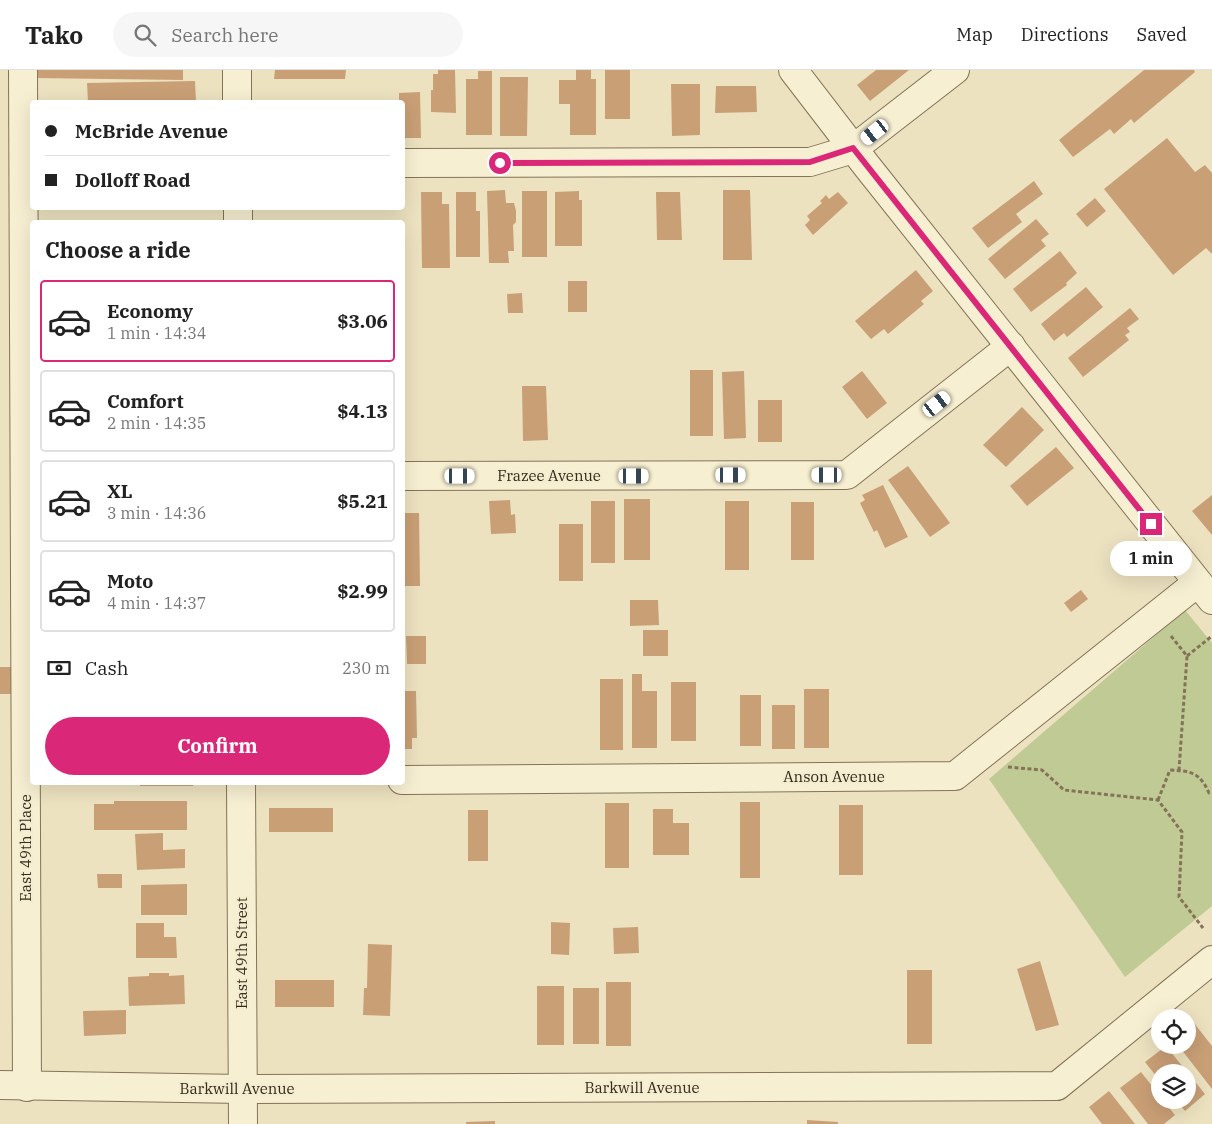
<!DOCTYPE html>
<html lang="en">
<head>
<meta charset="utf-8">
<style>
  body { margin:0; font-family:"IBM Plex Serif",serif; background:#f6f6f6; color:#222; height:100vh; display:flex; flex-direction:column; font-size:19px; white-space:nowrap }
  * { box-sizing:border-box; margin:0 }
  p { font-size:16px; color:#767676 }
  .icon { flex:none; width:28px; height:28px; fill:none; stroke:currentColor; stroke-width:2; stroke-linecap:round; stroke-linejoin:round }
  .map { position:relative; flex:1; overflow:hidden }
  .side { position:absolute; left:30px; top:150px; width:375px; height:565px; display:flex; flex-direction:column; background:#fff; border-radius:5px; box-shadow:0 5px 20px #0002 }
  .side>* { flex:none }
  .hud { position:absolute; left:30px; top:30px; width:375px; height:110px; border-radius:5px; box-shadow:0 5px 20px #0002; display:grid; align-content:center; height:110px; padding:0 15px; background:#fff }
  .controls { position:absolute; left:1151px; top:939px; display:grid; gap:10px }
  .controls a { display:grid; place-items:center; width:45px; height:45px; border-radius:50%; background:#fff; box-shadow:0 5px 20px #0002; font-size:25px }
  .end { position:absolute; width:22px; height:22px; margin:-11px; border:6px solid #db2777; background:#fff; box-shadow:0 0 0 2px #fff }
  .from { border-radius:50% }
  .bubble { position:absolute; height:35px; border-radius:18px; background:#fff; box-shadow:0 5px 20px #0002; font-size:16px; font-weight:700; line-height:35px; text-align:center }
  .car { position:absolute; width:15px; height:30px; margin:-15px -8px; border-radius:6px; box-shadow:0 0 4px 1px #0007; background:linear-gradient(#fff 24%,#345 0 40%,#fff 0 76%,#345 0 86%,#fff 0) }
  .hud b { display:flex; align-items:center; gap:18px; height:48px; font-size:19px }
  .hud b+b { border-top:1px solid #e0e0e0 }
  .hud i { width:12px; height:12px; background:#222 }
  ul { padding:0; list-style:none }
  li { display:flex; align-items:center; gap:15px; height:82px; margin:0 10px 8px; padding:0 5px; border:2px solid #e0e0e0; border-radius:5px }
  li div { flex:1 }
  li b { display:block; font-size:19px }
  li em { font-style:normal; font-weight:700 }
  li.on { border-color:#db2777 }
  li>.icon { width:45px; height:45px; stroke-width:1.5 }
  h2 { padding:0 15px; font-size:22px; line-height:60px }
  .pay { display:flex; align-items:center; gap:12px; height:55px; padding:0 15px; font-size:19px }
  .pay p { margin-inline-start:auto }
  .cta { display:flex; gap:10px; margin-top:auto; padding:10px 15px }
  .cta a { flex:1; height:58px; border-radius:30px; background:#db2777; color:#fff; font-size:20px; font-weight:700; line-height:58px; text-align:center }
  header { display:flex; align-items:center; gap:30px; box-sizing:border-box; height:70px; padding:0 25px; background:#fff; border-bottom:1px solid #e0e0e0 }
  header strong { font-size:24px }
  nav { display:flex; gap:28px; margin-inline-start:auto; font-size:18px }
  .search { width:350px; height:45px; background:#f6f6f6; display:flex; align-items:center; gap:12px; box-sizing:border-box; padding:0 18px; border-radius:28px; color:#767676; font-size:19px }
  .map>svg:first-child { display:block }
  .green { fill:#c0ca94 }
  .building { fill:#c99f76 }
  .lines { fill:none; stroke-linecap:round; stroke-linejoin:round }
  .minor-casing { stroke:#847358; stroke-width:30 }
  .path { stroke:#847358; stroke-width:3; stroke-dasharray:4 2.5; stroke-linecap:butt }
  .minor { stroke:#f7efd2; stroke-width:28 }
  .route { stroke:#db2777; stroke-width:6 }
  .labels { text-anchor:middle; stroke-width:4; stroke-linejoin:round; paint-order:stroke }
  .street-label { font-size:15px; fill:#342a1d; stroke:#f4eccf }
</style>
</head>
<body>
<header>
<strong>Tako</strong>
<div class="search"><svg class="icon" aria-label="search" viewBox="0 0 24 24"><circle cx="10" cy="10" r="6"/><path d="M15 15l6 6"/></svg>Search here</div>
<nav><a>Map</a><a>Directions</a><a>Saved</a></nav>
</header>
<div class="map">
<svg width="1212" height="1054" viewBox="0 0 1212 1054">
  <rect width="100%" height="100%" fill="#ece2c0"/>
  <polygon class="green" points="1185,540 1212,573 1212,836 1125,907 989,709"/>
  <g class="building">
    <polygon points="34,0 183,0 183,10 34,8"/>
    <polygon points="275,0 346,0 345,9 274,9"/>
    <polygon points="438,0 455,0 456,43 431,42 431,20 433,20 433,4 438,4"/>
    <polygon points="576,0 591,0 591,9 596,9 596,65 570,65 570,34 559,34 559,10 576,10"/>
    <rect x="605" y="0" width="25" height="49"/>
    <polygon points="876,0 909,0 870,31 857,15"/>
    <polygon points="1144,0 1194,0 1195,2 1134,53 1131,49 1114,64 1110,59 1073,87 1059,70"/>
    <polygon points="478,1 492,1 492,65 466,65 466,9 478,9"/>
    <polygon points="500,7 528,7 527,66 500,66"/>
    <polygon points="195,11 196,32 88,32 87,13"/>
    <polygon points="671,14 700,14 700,65 672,66"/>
    <polygon points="716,16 756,16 757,42 715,43"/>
    <polygon points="420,22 421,68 402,68 402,32 399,32 399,23"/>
    <polygon points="1167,68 1195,102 1205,95 1212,103 1212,184 1206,178 1173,205 1104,119"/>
    <polygon points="1034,111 1043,124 1016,144 1022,152 988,178 972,158"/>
    <polygon points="505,120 506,133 514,133 516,141 516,152 513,155 514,181 508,181 509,193 489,193 487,121"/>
    <polygon points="723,120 750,120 752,190 723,190"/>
    <rect x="522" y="121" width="25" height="66"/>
    <polygon points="579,121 579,130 582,130 582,176 555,176 555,122"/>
    <polygon points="421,122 442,122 442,134 449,134 450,198 422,198"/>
    <polygon points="456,122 476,122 476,141 480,141 480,187 456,187"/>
    <polygon points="656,122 680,122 682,170 657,170"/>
    <polygon points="838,122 848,133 813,165 805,155 810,150 807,146 822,133 820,131 826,125 829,129"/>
    <polygon points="1095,128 1106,141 1087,157 1076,144"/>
    <polygon points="1036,149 1049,164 1041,170 1046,176 1005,209 988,189"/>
    <polygon points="1060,181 1077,203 1066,213 1067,215 1031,242 1013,219"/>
    <polygon points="916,200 933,221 921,231 924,234 888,264 884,259 871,269 855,251"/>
    <rect x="568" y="211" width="19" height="31"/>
    <polygon points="1086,217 1103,237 1067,267 1064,263 1054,271 1041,254"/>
    <polygon points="522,223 523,243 508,243 507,224"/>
    <polygon points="1130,238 1139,249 1127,258 1130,262 1125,265 1129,270 1083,307 1068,288"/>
    <rect x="690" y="300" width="23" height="66"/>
    <polygon points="744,301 746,368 724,369 722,302"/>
    <polygon points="862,301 887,333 867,349 842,317"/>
    <polygon points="522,316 546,316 548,370 523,371"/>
    <rect x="758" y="330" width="24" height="42"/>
    <polygon points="1022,337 1044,360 1006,397 983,375"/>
    <polygon points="1056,377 1074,398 1027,436 1010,416"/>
    <polygon points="908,396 950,453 930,467 888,410"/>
    <polygon points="883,415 908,467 885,478 877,460 874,462 860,433 865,430 862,425"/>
    <polygon points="1212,425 1212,465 1192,441"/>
    <rect x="624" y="429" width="26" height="61"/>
    <polygon points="510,430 511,445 515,444 516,463 491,464 489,431"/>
    <rect x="591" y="431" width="24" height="62"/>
    <rect x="725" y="431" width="24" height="69"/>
    <rect x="791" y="432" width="23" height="58"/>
    <polygon points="402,443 419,443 420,516 402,516"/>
    <rect x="559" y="454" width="24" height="57"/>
    <polygon points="1081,520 1088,529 1071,542 1064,533"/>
    <polygon points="630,530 658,530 659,555 630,556"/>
    <rect x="643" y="560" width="25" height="26"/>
    <polygon points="406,566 426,566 426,594 407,594"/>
    <polygon points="0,597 12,597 14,624 0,624"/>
    <polygon points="632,604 642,604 642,621 657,621 657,678 632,678"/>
    <rect x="600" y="609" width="23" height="71"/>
    <rect x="671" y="612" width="25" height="59"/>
    <rect x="804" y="619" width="25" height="59"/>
    <polygon points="402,621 416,621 417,668 412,668 412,679 402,679"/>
    <rect x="740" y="625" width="21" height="51"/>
    <rect x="772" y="635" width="23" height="44"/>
    <rect x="140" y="712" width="53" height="4"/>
    <polygon points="114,731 187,731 187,760 94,760 94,734 114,734"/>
    <rect x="740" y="732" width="20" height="76"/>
    <rect x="605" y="733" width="24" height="65"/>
    <rect x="839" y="735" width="24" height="70"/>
    <rect x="269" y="738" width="64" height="24"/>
    <polygon points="653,739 673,739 673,753 689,753 689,785 653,785"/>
    <rect x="468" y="740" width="20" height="51"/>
    <polygon points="163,763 163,780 185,779 185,798 137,800 135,764"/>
    <polygon points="97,804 122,804 122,818 98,818"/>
    <polygon points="187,814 187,845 141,845 141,815"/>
    <polygon points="551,852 570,853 569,885 551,884"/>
    <polygon points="136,853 164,853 164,867 176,867 177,888 136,888"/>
    <polygon points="638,857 639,883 614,884 613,858"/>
    <polygon points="368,874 392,875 390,946 363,945 364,918 367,918"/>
    <polygon points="1040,891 1059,955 1036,961 1017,899"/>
    <rect x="907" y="900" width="25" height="74"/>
    <polygon points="149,903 169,903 169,906 184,905 185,934 129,936 128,907 149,906"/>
    <rect x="275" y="910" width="59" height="27"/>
    <rect x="606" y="912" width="25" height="64"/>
    <rect x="537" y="916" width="27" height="59"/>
    <rect x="573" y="918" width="26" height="56"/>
    <polygon points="126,940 126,964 84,966 83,941"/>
    <polygon points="1194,953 1212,976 1212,1019 1178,975 1188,975 1188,958"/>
    <polygon points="1166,976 1187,1002 1160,1002 1160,1011 1145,992"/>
    <polygon points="1141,1002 1160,1026 1160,1030 1163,1030 1175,1045 1164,1054 1148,1054 1120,1018"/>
    <polygon points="1188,1003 1205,1024 1185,1041 1176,1030 1188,1030"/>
    <polygon points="1109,1021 1135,1054 1102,1054 1089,1037"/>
    <polygon points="807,1050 838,1052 838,1054 807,1054"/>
    <polygon points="495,1051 495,1054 466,1054 466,1052"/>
  </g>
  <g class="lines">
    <g class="minor-casing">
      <g id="minor">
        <polyline points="23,0 27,1017"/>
        <polyline points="237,0 237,32"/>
        <polyline points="793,0 866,95 1212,530"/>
        <polyline points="402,93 810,92 853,79 955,0"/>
        <polyline points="238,138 238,152"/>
        <polyline points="402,406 847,405 1011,276"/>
        <polyline points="402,710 955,706 1197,513"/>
        <polyline points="241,712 243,1054"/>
        <polyline points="0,1015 243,1019 1057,1016 1212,890"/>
      </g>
    </g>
    <g class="path">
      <polyline points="1171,566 1187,586 1179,700"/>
      <polyline points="1187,586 1212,566"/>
      <polyline points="1008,697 1042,700 1064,720 1158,730 1182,762 1179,827 1203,858"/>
      <path d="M1158,730L1170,700C1192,701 1200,703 1209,723H1212"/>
    </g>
    <use href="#minor" class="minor"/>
  </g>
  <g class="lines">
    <polyline class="route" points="500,93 810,92 853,78 1151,454"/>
  </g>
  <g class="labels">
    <g class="street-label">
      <text x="549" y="411">Frazee Avenue</text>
      <text x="834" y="712">Anson Avenue</text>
      <text transform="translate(26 778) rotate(-90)" y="5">East 49th Place</text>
      <text transform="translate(242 883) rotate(-90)" y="5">East 49th Street</text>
      <text x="642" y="1023">Barkwill Avenue</text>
      <text x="237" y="1024">Barkwill Avenue</text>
    </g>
  </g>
</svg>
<div class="controls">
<a><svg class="icon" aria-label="locate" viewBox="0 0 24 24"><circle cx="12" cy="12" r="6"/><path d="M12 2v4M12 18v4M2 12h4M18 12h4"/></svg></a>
<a><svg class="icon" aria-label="layers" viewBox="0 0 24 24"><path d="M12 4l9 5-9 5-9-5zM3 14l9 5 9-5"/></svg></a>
</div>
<i class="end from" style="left:500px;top:93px"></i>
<i class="end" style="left:1151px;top:454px"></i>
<div class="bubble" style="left:1110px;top:471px;width:82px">1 min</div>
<i class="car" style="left:875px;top:62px;rotate:232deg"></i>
<i class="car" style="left:937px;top:334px;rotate:52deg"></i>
<i class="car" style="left:731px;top:405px;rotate:90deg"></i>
<i class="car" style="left:827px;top:405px;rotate:270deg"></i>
<i class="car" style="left:460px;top:406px;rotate:90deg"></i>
<i class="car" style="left:634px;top:406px;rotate:90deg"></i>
<div class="hud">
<b><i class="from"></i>McBride Avenue</b>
<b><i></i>Dolloff Road</b>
</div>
<section class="side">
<h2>Choose a ride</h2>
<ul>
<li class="on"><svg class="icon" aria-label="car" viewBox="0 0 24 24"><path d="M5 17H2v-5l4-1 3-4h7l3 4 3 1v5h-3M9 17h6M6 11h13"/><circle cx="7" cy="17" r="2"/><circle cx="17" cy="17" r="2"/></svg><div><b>Economy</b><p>1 min · 14:34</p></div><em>$3.06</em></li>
<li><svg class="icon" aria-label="car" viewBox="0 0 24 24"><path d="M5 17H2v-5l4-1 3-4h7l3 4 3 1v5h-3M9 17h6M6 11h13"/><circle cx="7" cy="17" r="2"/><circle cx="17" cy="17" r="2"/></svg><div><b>Comfort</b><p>2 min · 14:35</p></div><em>$4.13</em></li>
<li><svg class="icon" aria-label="car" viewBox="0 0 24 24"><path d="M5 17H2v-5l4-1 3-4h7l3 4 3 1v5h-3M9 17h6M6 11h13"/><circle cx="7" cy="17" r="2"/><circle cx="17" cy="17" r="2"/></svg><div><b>XL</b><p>3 min · 14:36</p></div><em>$5.21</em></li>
<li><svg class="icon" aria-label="car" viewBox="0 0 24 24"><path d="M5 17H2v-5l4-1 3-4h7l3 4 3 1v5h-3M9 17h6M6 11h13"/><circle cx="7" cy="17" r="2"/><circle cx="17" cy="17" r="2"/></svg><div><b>Moto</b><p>4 min · 14:37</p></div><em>$2.99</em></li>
</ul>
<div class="pay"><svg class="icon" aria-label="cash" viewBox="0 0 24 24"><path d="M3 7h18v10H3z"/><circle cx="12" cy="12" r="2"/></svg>Cash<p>230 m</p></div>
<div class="cta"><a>Confirm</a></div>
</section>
</div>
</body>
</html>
